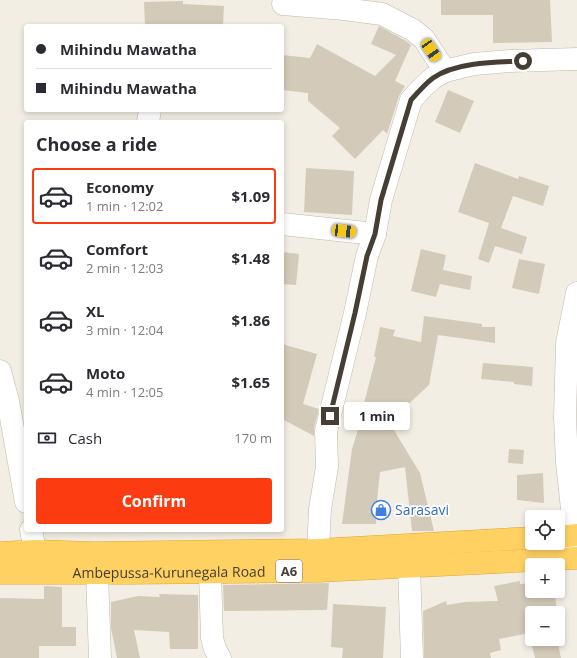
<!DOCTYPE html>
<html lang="en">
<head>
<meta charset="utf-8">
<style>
  body { margin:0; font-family:"Open Sans",sans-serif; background:#f7f7f7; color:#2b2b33; height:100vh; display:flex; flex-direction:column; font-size:15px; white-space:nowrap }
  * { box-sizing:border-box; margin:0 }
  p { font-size:13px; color:#7c7c81 }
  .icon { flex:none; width:22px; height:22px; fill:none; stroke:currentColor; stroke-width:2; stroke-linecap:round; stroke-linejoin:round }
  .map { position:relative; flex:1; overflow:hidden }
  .sheet { position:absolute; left:24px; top:120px; width:260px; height:412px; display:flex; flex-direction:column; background:#fff; border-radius:4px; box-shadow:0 2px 6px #0003 }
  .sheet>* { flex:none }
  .top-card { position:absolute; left:24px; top:24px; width:260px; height:88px; border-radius:4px; box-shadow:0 2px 6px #0003; display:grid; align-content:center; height:88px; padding:0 12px; background:#fff }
  .fabs { position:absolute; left:525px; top:510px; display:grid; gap:8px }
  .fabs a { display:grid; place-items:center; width:40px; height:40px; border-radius:4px; background:#fff; box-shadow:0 2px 6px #0003; font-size:20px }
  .end { position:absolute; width:18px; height:18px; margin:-9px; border:5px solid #443e34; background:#fff; box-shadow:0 0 0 2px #fff }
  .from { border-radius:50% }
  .bubble { position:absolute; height:28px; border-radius:4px; background:#fff; box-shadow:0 2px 6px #0003; font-size:13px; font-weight:700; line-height:28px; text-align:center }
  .car { position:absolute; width:12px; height:24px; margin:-12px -6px; border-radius:5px; box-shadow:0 0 3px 1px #0007; background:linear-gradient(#f5c518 24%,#345 0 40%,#f5c518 0 76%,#345 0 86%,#f5c518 0) }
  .top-card b { display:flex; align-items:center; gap:14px; height:38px; font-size:15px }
  .top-card b+b { border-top:1px solid #e1e1e2 }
  .top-card i { width:10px; height:10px; background:#2b2b33 }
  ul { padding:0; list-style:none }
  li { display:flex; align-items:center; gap:12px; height:56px; margin:0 8px 6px; padding:0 4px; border:2px solid transparent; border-radius:4px }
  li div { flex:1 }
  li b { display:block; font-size:15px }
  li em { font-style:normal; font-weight:700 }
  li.active { border-color:#fc3c10 }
  li>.icon { width:36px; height:36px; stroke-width:1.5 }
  h2 { padding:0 12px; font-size:18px; line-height:48px }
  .pay { display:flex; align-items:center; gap:10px; height:44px; padding:0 12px; font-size:15px }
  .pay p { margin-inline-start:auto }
  .action { display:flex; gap:8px; margin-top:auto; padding:8px 12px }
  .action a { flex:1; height:46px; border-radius:4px; background:#fc3c10; color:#fff; font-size:16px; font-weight:700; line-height:46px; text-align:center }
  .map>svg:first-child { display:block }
  .building { fill:#d4cab9 }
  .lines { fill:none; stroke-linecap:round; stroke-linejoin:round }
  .minor-casing { stroke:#c0b9a9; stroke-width:23 }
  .highway-casing { stroke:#dfa531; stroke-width:23 }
  .minor { stroke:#fff; stroke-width:22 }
  .highway { stroke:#ffd062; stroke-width:22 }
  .route { stroke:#443e34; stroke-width:5 }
  .labels { text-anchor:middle; stroke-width:3.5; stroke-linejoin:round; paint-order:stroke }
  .shield { fill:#fff; stroke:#7c7871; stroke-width:1 }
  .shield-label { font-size:13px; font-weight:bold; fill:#443e34 }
  .shop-label { font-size:14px; fill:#366cbe; stroke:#fff; text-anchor:start }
  .street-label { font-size:14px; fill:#443e34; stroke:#fff }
</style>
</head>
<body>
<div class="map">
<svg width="577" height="658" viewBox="0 0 577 658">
  <rect width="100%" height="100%" fill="#f2eee4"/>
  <g class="building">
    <polygon points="441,0 550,0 552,42 493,43 493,15 441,15"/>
    <polygon points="183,1 183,4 224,6 223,26 145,26 144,2"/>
    <polygon points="379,26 406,41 411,45 395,81 405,86 399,96 387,134 383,130 355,159 332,136 340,128 308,101 308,93 282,90 282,55 310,58 317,44 375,76 396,55 371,44"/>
    <polygon points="448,90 474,101 460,133 435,122"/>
    <polygon points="475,163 518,179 519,176 549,186 543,206 513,196 501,228 527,237 522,254 495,246 489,263 478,259 489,223 458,212"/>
    <polygon points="306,168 354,171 352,215 304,212"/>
    <polygon points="421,249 446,255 443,270 472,276 470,290 440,284 436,297 411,291"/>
    <polygon points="282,252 299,254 296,285 282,284"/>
    <polygon points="519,259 545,264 539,294 512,288"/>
    <polygon points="424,316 482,324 482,327 495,327 495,343 438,335 429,385 389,422 420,473 434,531 412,531 405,467 380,472 377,501 376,524 342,524 352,449 365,407 363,407 376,357 374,357 380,327 395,330 393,336 421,342"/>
    <polygon points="282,344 317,354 303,404 319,409 314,428 314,436 282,419"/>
    <polygon points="483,363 533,367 532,386 514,384 514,382 481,379"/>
    <polygon points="509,449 524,450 523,464 508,463"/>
    <polygon points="543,473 544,503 517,500 517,475"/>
    <polygon points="520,581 520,584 532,583 532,591 541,591 541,595 555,594 557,613 532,613 532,639 557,639 561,658 535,658 529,633 499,639 501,650 490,653 491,658 424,658 423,611 446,601 447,605 465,602 498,601 494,586"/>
    <polygon points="329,583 327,610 224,611 223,585"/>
    <polygon points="44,586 62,587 62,627 76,627 76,646 39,646 39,658 0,658 0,598 44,599"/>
    <polygon points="159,594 198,595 198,649 170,649 169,632 134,630 140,658 117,658 111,628 111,602 138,596 160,597"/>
    <polygon points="333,604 386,607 383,658 342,658 343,648 331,647"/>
  </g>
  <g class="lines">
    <g class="minor-casing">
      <g id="minor">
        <polyline points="283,4 344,9 382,14 413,30 424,39 445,71"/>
        <polyline points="148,122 150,110"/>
        <polyline points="282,224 375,234"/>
        <polyline points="0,371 8,401 26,502"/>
        <polyline points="31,530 35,551"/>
        <polyline points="576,555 575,536 567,463 565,417 567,343 577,293"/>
        <polyline points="409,566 412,658"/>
        <polyline points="318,569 318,550 320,509 327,467 326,431 355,313 367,256 375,234 381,200 411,100 423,87 433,78 445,71 474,64 509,61 577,59"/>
        <polyline points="210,572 212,638 215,649 220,658"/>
        <polyline points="97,573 100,658"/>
      </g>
    </g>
    <g class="highway-casing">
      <g id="highway">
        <polyline points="558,537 577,535"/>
        <polyline points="0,553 35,551 93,553 318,550 532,538"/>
        <path id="s1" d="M0,573H129L318,571L577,558"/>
      </g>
    </g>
    <use href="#minor" class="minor"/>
    <use href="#highway" class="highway"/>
  </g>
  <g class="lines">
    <path class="route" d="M330,416L355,313L367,256L375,234L381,200L411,100C418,92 425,84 433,78C455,62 496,62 523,61"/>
  </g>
  <defs>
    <g id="shop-ring" transform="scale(1)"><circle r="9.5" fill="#fff" stroke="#3f7fe0" stroke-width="1.5"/><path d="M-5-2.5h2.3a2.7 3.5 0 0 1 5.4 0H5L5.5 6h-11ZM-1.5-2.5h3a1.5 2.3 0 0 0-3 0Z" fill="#3f7fe0"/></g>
  </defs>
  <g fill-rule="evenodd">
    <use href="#shop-ring" x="381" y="510"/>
  </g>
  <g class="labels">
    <rect class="shield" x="276" y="560" width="26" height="22" rx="3"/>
    <g class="shield-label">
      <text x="289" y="576">A6</text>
    </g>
    <g class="shop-label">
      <text x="395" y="515">Sarasavi</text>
    </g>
    <g class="street-label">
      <text dy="5" stroke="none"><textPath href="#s1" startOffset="169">Ambepussa-Kurunegala Road</textPath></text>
    </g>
  </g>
</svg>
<div class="fabs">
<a><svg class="icon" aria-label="locate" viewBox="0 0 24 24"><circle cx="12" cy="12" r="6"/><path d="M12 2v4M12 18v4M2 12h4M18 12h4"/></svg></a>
<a>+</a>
<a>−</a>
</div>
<i class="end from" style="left:523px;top:61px"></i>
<i class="end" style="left:330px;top:416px"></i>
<div class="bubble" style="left:344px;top:402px;width:66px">1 min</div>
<i class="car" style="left:431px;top:50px;rotate:146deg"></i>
<i class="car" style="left:344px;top:231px;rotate:96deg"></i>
<div class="top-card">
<b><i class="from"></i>Mihindu Mawatha</b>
<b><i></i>Mihindu Mawatha</b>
</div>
<section class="sheet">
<h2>Choose a ride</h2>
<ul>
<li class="active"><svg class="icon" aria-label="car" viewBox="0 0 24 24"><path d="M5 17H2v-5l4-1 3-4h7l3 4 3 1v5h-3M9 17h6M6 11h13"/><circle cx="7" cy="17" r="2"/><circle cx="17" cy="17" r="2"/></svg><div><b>Economy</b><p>1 min · 12:02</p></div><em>$1.09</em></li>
<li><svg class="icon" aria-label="car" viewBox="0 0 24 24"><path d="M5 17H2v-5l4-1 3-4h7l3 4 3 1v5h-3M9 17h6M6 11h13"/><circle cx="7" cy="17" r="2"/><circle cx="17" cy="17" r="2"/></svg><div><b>Comfort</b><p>2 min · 12:03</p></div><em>$1.48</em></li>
<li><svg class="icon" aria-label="car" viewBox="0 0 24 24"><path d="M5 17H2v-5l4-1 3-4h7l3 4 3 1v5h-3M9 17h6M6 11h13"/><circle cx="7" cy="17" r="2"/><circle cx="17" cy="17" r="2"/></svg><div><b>XL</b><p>3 min · 12:04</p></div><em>$1.86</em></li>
<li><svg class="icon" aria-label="car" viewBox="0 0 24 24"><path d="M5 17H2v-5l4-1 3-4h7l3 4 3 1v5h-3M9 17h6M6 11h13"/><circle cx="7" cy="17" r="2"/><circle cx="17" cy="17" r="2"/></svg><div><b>Moto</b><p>4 min · 12:05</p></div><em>$1.65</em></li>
</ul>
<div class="pay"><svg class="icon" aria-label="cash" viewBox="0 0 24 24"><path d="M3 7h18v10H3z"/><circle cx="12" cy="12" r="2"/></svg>Cash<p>170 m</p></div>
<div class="action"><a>Confirm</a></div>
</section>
</div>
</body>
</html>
